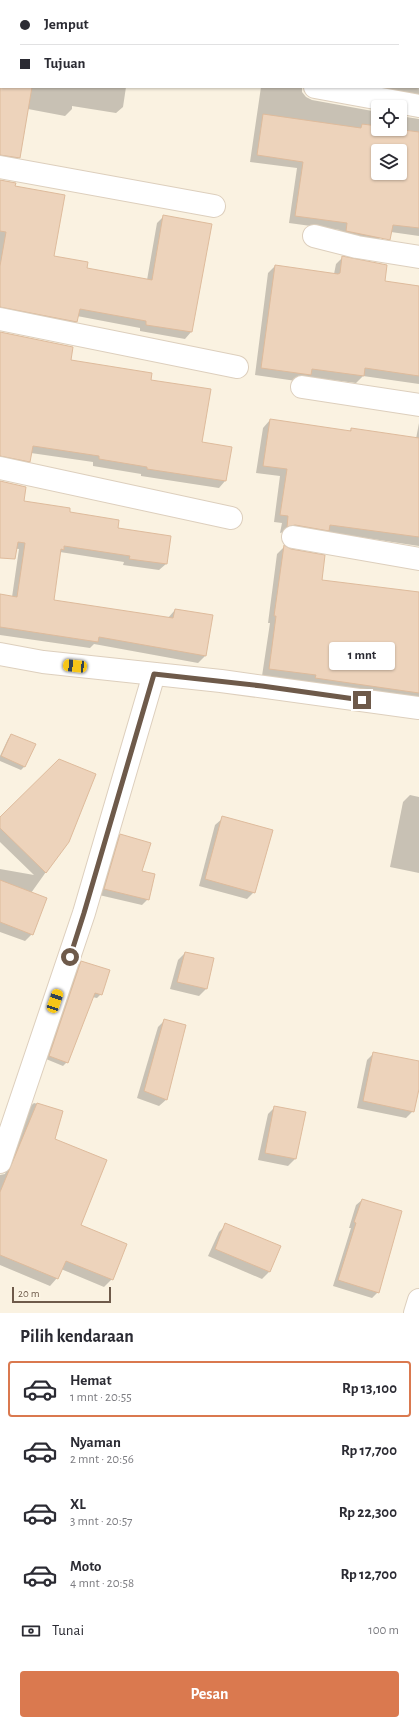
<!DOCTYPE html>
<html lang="id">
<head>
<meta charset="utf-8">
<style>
  body { margin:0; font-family:"Alegreya Sans",sans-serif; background:#f7f7f7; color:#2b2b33; height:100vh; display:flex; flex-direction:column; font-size:15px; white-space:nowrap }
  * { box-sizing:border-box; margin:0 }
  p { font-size:13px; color:#7c7c81 }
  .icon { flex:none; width:22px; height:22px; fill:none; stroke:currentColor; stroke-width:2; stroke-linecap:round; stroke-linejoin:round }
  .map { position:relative; height:1313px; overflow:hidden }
  .sheet { display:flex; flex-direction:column; background:#fff; flex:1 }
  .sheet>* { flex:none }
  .banner { position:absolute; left:0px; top:0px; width:419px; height:88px; box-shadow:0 1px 3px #0004; display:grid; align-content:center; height:88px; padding:0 20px; background:#fff }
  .buttons { position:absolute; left:371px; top:100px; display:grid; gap:8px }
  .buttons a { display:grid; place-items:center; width:36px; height:36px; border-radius:4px; background:#fff; box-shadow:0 1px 3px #0004; font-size:20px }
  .scale { position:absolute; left:12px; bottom:10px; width:99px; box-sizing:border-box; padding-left:4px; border:2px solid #6e5a4a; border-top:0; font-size:11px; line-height:14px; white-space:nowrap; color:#6e5a4a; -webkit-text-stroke:3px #fdf6e6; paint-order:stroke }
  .end { position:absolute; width:18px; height:18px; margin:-9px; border:5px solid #6e5a4a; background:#fff; box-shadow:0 0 0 2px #fff }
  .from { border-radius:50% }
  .bubble { position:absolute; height:28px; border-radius:4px; background:#fff; box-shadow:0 1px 3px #0004; font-size:13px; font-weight:700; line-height:28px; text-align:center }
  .car { position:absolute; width:12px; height:24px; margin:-12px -6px; border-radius:5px; box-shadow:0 0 3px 1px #0007; background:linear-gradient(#f5c518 24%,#345 0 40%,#f5c518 0 76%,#345 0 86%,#f5c518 0) }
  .banner b { display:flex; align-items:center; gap:14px; height:38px; font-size:15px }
  .banner b+b { border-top:1px solid #e1e1e2 }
  .banner i { width:10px; height:10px; background:#2b2b33 }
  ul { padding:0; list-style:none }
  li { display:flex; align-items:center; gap:12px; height:56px; margin:0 8px 6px; padding:0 12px; border:2px solid transparent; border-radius:4px }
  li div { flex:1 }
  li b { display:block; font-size:15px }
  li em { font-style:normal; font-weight:700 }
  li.active { border-color:#da794f }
  li>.icon { width:36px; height:36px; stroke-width:1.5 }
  h2 { padding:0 20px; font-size:18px; line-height:48px }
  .pay { display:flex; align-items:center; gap:10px; height:44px; padding:0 20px; font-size:15px }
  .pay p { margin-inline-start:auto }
  .primary-button { display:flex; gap:8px; margin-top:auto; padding:8px 20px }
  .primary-button a { flex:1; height:46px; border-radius:4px; background:#da794f; color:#fff; font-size:16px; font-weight:700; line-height:46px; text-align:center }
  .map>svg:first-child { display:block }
  .shadow { fill:#0003; fill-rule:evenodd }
  .building { fill:#edd3bb; stroke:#debb9c; fill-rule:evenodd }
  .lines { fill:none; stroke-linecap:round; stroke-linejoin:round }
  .street-casing { stroke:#ddcfbd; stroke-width:24 }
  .street { stroke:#fff; stroke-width:22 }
  .route { stroke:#6e5a4a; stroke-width:5 }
</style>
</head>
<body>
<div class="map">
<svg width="419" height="1313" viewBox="0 0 419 1313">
  <rect width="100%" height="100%" fill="#faf2e1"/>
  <g class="shadow">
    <polygon points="253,0 419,0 419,103 341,87 418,87 418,1"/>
    <polygon points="0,25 1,87 126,87 123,107 116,113 72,106 72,109 65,116 28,109 19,157 13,164 0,163"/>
    <path d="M261,87H302V92L306,97L312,100L378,112V129H400V116L419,119V236L391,232L380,238L373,245L339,238L340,230L289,223L297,168L250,162ZM378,151H400V173H378Z"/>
    <polygon points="0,180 15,183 14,187 53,257 86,269 147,280 157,223 164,216 210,225 191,332 185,339 140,331 140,328 77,316 77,321 70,328 0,314"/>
    <polygon points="343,257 374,280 419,286 419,384 363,376 356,383 308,377 303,382 255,375 268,273 275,266 334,274 336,264"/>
    <polygon points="0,333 70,360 150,381 201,443 231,448 225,481 219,488 141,476 141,474 93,466 93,462 31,453 29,461 23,468 0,464"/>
    <polygon points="270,420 349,432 351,429 416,439 419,423 419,546 326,532 287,531 280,533 282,523 274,522 280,476 256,473 263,428"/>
    <polygon points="0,481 23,502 68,513 117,529 170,537 166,564 159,570 123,565 124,562 60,552 52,601 168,618 175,610 212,616 205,656 198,663 94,644 90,648 0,635 0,595 12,597 19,549 0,547"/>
    <polygon points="284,547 321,581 419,593 419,702 309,685 309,682 262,676 270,623 268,623 277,554"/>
    <polygon points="11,735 25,766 21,770 0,761 0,756 8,739"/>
    <polygon points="410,795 419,797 419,873 390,867 403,802"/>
    <polygon points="0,818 68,841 31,893 32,934 25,941 0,932 0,869 34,875 0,842"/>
    <polygon points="223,818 254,892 247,899 199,886 215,825"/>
    <polygon points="120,835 148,899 142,905 99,895 114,841"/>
    <polygon points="185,953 206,989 199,996 170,989 178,960"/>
    <polygon points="81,962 101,994 97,998 92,997 67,1062 63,1066 46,1059 78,966"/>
    <polygon points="165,1020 167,1099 159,1106 137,1098 158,1027"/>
    <polygon points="374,1053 419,1062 419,1084 413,1111 406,1118 357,1108 367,1060"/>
    <polygon points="34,1103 62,1111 54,1139 80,1226 112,1279 104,1287 61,1269 57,1278 50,1286 0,1265 0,1175 5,1174 26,1110"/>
    <polygon points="275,1107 295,1159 288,1166 258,1160 268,1114"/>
    <polygon points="362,1200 378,1292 372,1298 333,1286 351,1228 349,1228 356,1205"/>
    <polygon points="226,1225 269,1272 262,1279 208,1256 219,1232"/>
  </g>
  <g class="building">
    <polygon points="0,87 32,87 20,158 0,155"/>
    <path d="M263,114L361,128L362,124L378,126V129H396L419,132V228L393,225L390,240L346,231L347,223L295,216L303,162L257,155ZM378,151H400V173H378Z"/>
    <polygon points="0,180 16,183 15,186 65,195 54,256 88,262 87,268 152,280 163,215 212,224 192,332 146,325 146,321 80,309 77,322 0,307 0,266 6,232 0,231"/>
    <polygon points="342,256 387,265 385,281 419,286 419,376 365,368 364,376 312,369 311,375 261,368 275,265 338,274 340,273"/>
    <polygon points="0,332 73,347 71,360 152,373 151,380 211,389 202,442 232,447 226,481 147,469 147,467 99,459 99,456 33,446 30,462 0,456"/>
    <polygon points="270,419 351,431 351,428 419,438 419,537 330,525 329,531 295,525 287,527 288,516 280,515 287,469 263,466"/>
    <polygon points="0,481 26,487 24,501 70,508 70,512 119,520 118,528 171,536 167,564 129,559 130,556 64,546 64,550 61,549 54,600 173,618 175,609 213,615 206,656 99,637 98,642 0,627 0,594 17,597 25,543 18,542 15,559 0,558"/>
    <polygon points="284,545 291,549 325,555 322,580 419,592 419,693 315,678 316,675 269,669 276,616 274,616"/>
    <polygon points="11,734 36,744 25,767 1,756"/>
    <polygon points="59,759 96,774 69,842 46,873 0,828 0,817"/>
    <polygon points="222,816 273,830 255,893 205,879"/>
    <polygon points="120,834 151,843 142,871 155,874 149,900 104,889"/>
    <polygon points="0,880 47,898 33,935 0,922"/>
    <polygon points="185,952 214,958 207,989 177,982"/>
    <polygon points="81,961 110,970 102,995 95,993 68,1063 49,1056"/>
    <polygon points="164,1019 186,1025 167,1100 144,1091"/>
    <polygon points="373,1052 419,1061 419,1089 414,1112 363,1101"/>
    <polygon points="37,1103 63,1111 55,1139 107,1160 81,1225 127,1244 113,1280 66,1261 58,1279 0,1255 0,1192"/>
    <polygon points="274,1106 306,1112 296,1159 265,1153"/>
    <polygon points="362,1199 402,1211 379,1293 338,1280 356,1223 354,1222"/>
    <polygon points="225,1223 281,1246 270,1272 215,1249"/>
  </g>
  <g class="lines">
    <g class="street-casing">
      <g id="street">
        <polyline points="39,0 44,1"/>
        <polyline points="315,87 419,106"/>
        <polyline points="0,167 214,206"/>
        <polyline points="314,236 357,247 419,257"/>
        <polyline points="0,319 237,367"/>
        <polyline points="302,387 419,405"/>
        <polyline points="0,468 231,518"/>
        <polyline points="293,537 419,559"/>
        <polyline points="0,654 43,662 221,681 419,708"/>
        <polyline points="0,1162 84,913 154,674"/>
        <polyline points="415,1313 419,1300"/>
      </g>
    </g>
    <use href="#street" class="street"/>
  </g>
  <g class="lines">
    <polyline class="route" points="70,957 84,913 154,674 262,686 362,700"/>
  </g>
</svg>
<div class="buttons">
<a><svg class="icon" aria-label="locate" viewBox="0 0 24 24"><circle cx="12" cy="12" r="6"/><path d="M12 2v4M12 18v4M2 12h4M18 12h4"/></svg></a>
<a><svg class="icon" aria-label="layers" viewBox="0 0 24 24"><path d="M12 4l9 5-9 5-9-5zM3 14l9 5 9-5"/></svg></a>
</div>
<div class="scale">20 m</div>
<i class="end from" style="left:70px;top:957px"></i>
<i class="end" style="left:362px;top:700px"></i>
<div class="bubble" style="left:329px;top:642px;width:66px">1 mnt</div>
<i class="car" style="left:75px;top:666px;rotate:276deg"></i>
<i class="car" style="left:55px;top:1001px;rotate:19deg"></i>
<div class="banner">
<b><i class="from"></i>Jemput</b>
<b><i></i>Tujuan</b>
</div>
</div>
<section class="sheet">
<h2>Pilih kendaraan</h2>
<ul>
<li class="active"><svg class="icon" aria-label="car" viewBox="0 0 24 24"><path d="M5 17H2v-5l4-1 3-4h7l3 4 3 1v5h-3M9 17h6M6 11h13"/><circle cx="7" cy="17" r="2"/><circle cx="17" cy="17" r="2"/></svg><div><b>Hemat</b><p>1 mnt · 20:55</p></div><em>Rp 13,100</em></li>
<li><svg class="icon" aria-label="car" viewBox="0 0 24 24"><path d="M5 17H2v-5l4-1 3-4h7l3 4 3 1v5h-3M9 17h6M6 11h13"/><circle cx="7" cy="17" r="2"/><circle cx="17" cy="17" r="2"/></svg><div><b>Nyaman</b><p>2 mnt · 20:56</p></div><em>Rp 17,700</em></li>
<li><svg class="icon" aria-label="car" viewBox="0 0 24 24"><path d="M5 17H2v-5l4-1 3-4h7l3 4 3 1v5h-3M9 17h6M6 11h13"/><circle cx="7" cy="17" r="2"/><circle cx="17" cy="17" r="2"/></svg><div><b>XL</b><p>3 mnt · 20:57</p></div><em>Rp 22,300</em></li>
<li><svg class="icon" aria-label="car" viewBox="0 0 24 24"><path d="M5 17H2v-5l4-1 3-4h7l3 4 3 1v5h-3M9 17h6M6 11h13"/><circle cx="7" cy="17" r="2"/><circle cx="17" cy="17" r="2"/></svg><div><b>Moto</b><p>4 mnt · 20:58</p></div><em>Rp 12,700</em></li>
</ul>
<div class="pay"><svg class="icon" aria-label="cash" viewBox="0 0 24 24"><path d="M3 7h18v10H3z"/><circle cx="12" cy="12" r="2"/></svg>Tunai<p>100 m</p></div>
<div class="primary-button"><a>Pesan</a></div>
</section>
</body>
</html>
